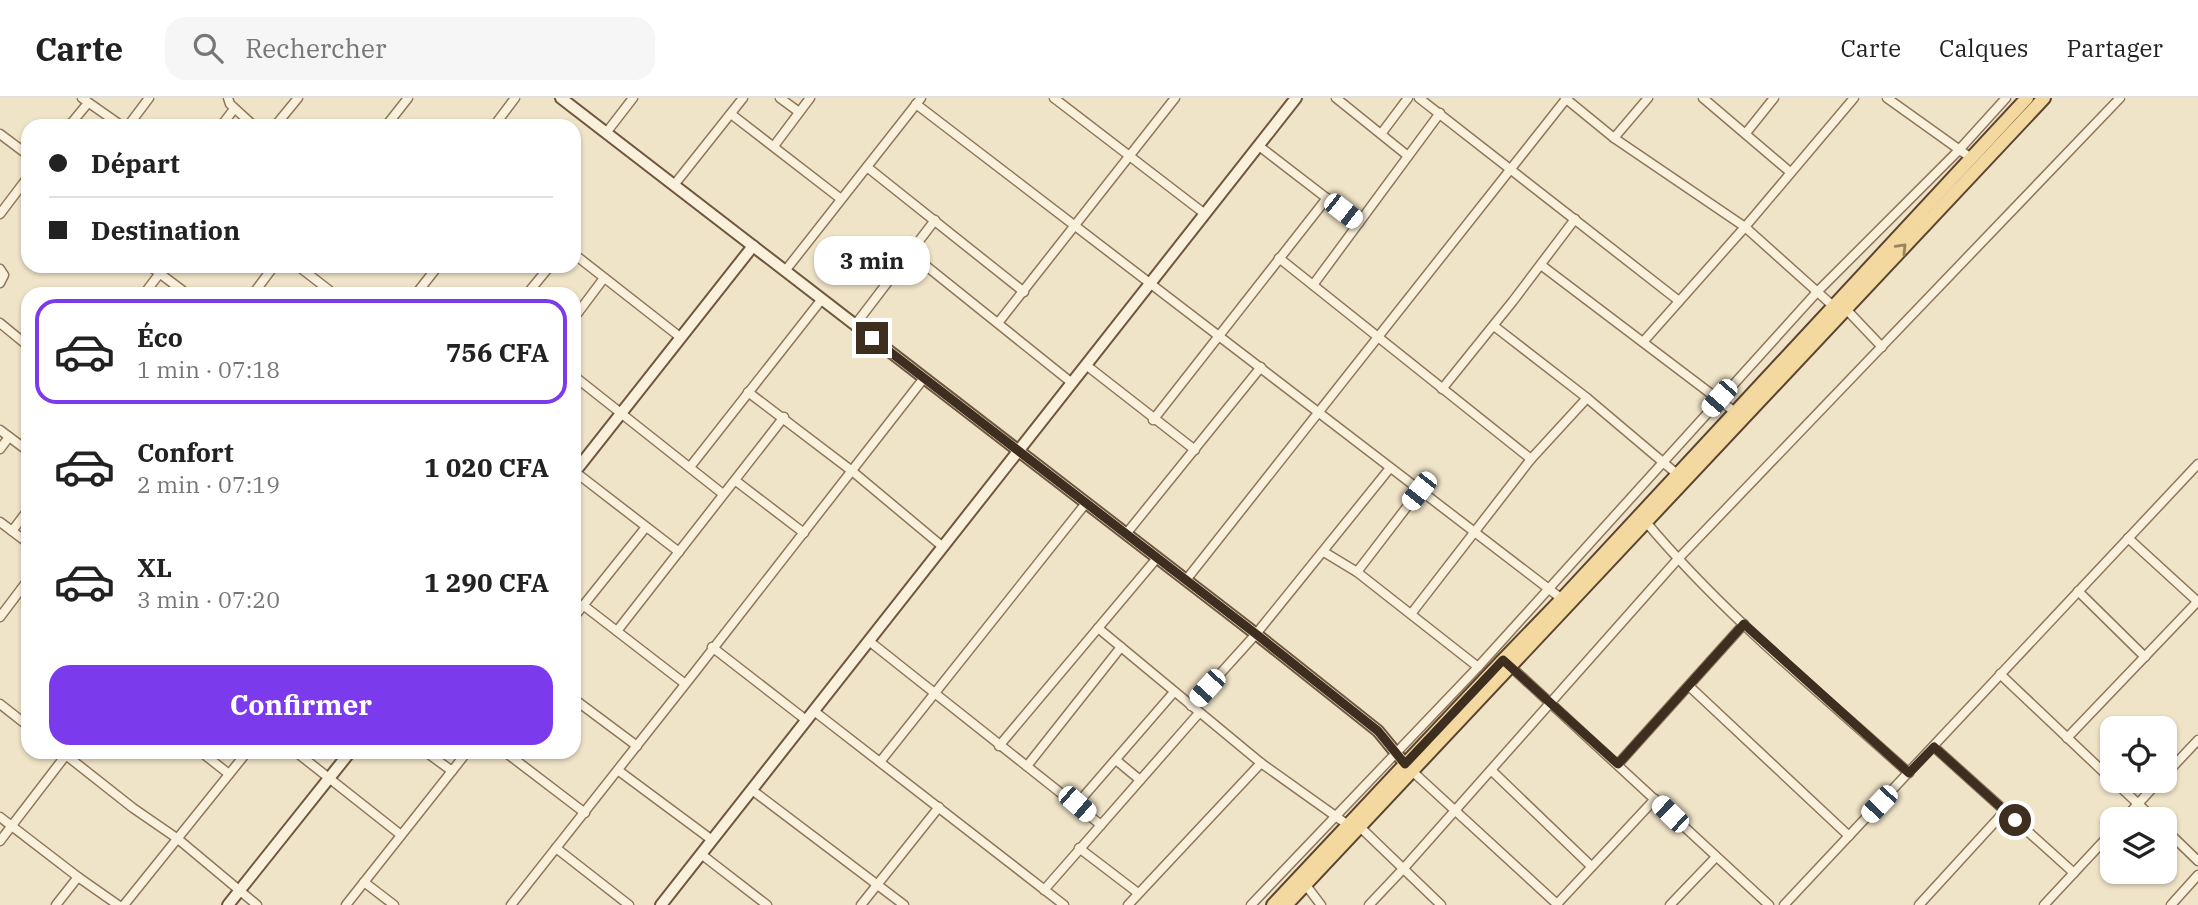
<!DOCTYPE html>
<html lang="fr">
<head>
<meta charset="utf-8">
<style>
  body { margin:0; font-family:"IBM Plex Serif",serif; background:#f6f6f6; color:#222; height:100vh; display:flex; flex-direction:column; font-size:26px; white-space:nowrap }
  * { box-sizing:border-box; margin:0 }
  p { font-size:23px; color:#767676 }
  .icon { flex:none; width:38px; height:38px; fill:none; stroke:currentColor; stroke-width:2; stroke-linecap:round; stroke-linejoin:round }
  .map { position:relative; flex:1; overflow:hidden }
  .panel { position:absolute; left:21px; top:189px; width:560px; height:472px; display:flex; flex-direction:column; background:#fff; border-radius:21px; box-shadow:0 2px 5px #0004 }
  .panel>* { flex:none }
  .guide { position:absolute; left:21px; top:21px; width:560px; height:154px; border-radius:21px; box-shadow:0 2px 5px #0004; display:grid; align-content:center; height:154px; padding:0 28px; background:#fff }
  .controls { position:absolute; left:2100px; top:618px; display:grid; gap:14px }
  .controls a { display:grid; place-items:center; width:77px; height:77px; border-radius:14px; background:#fff; box-shadow:0 2px 5px #0004; font-size:35px }
  .end { position:absolute; width:32px; height:32px; margin:-16px; border:9px solid #3d2e20; background:#fff; box-shadow:0 0 0 4px #fff }
  .from { border-radius:50% }
  .bubble { position:absolute; height:49px; border-radius:21px; background:#fff; box-shadow:0 2px 5px #0004; font-size:23px; font-weight:700; line-height:49px; text-align:center }
  .car { position:absolute; width:21px; height:42px; margin:-21px -10px; border-radius:9px; box-shadow:0 0 5px 2px #0007; background:linear-gradient(#fff 24%,#345 0 40%,#fff 0 76%,#345 0 86%,#fff 0) }
  .guide b { display:flex; align-items:center; gap:24px; height:66px; font-size:26px }
  .guide b+b { border-top:2px solid #e0e0e0 }
  .guide i { width:18px; height:18px; background:#222 }
  ul { padding:12px 0 0; list-style:none }
  li { display:flex; align-items:center; gap:21px; height:105px; margin:0 14px 10px; padding:0 14px; border:4px solid transparent; border-radius:21px }
  li div { flex:1 }
  li b { display:block; font-size:26px }
  li em { font-style:normal; font-weight:700 }
  li.selected { border-color:#7c3aed }
  li>.icon { width:63px; height:63px; stroke-width:1.5 }
  .primary-button { display:flex; gap:14px; margin-top:auto; padding:14px 28px }
  .primary-button a { flex:1; height:80px; border-radius:21px; background:#7c3aed; color:#fff; font-size:28px; font-weight:700; line-height:80px; text-align:center }
  header { display:flex; align-items:center; gap:42px; box-sizing:border-box; height:98px; padding:0 35px; background:#fff; border-bottom:2px solid #e0e0e0 }
  header strong { font-size:33px }
  nav { display:flex; gap:38px; margin-inline-start:auto; font-size:24px }
  .search { width:490px; height:63px; background:#f6f6f6; display:flex; align-items:center; gap:18px; box-sizing:border-box; padding:0 24px; border-radius:21px; color:#767676; font-size:26px }
  .map>svg:first-child { display:block }
  .lines { fill:none; stroke-linecap:round; stroke-linejoin:round }
  .street-casing { stroke:#8d765c; stroke-width:11 }
  .secondary-casing { stroke:#6f573f; stroke-width:14 }
  .primary-casing { stroke:#5b4430; stroke-width:16 }
  .street { stroke:#faf1dc; stroke-width:8 }
  .secondary { stroke:#faf1dc; stroke-width:10 }
  .primary { stroke:#f3d9a0; stroke-width:12 }
  .oneway { stroke:#988460 }
  .route { stroke:#3d2e20; stroke-width:9 }
</style>
</head>
<body>
<header>
<strong>Carte</strong>
<div class="search"><svg class="icon" aria-label="search" viewBox="0 0 24 24"><circle cx="10" cy="10" r="6"/><path d="M15 15l6 6"/></svg>Rechercher</div>
<nav><a>Carte</a><a>Calques</a><a>Partager</a></nav>
</header>
<div class="map">
<svg width="2198" height="807" viewBox="0 0 2198 807">
  <rect width="100%" height="100%" fill="#f0e4c8"/>
  <g class="lines">
    <g class="street-casing">
      <g id="street">
        <polyline points="82,0 122,28"/>
        <polyline points="228,0 230,6 254,28"/>
        <polyline points="780,0 799,14"/>
        <polyline points="1054,0 1205,116"/>
        <polyline points="1336,0 1408,58"/>
        <polyline points="1419,0 1679,203"/>
        <polyline points="1565,0 1614,40 1745,129 1832,207"/>
        <polyline points="1703,0 1790,74"/>
        <polyline points="1887,0 1971,60"/>
        <polyline points="916,6 1562,501"/>
        <polyline points="731,16 841,101"/>
        <polyline points="69,28 88,5"/>
        <polyline points="128,28 149,0"/>
        <polyline points="221,28 234,11"/>
        <polyline points="275,28 298,0"/>
        <polyline points="386,28 408,0"/>
        <polyline points="494,28 515,0"/>
        <polyline points="606,35 633,0"/>
        <polyline points="1746,35 1774,0"/>
        <polyline points="0,36 28,57"/>
        <polyline points="1381,36 1408,0"/>
        <polyline points="1614,40 1648,0"/>
        <polyline points="774,48 810,0"/>
        <polyline points="1259,48 1359,125"/>
        <polyline points="867,69 1024,194"/>
        <polyline points="674,87 743,0"/>
        <polyline points="0,116 28,79"/>
        <polyline points="910,155 1072,285"/>
        <polyline points="574,156 680,239"/>
        <polyline points="1279,160 1531,361"/>
        <polyline points="1541,167 1735,314"/>
        <polyline points="150,168 187,196"/>
        <polyline points="298,168 334,196"/>
        <polyline points="0,171 4,177 0,185"/>
        <polyline points="785,173 921,0"/>
        <polyline points="1313,187 1440,15"/>
        <polyline points="144,196 160,175"/>
        <polyline points="253,196 274,168"/>
        <polyline points="416,196 438,168"/>
        <polyline points="527,196 550,168"/>
        <polyline points="1845,210 1882,249"/>
        <polyline points="574,220 604,180"/>
        <polyline points="0,225 28,248"/>
        <polyline points="998,225 1175,0"/>
        <polyline points="855,227 935,122"/>
        <polyline points="1494,228 1587,300 1677,376"/>
        <polyline points="1643,244 1745,129 1854,0"/>
        <polyline points="1086,267 1195,352"/>
        <polyline points="574,278 723,396"/>
        <polyline points="1442,291 1513,203 1575,121"/>
        <polyline points="748,294 852,373 943,449"/>
        <polyline points="1153,322 1327,100"/>
        <polyline points="0,332 28,353"/>
        <polyline points="0,351 9,339"/>
        <polyline points="690,369 822,201"/>
        <polyline points="574,373 679,454"/>
        <polyline points="736,383 804,435"/>
        <polyline points="0,424 28,445"/>
        <path d="M1646,424C1723,516 1819,594 1909,675"/>
        <polyline points="12,433 28,412"/>
        <polyline points="1126,436 1261,269"/>
        <polyline points="2128,440 2198,504"/>
        <polyline points="1324,454 1357,474 1478,569"/>
        <polyline points="1357,474 1419,393"/>
        <polyline points="1186,482 1566,1"/>
        <polyline points="2078,493 2145,559"/>
        <polyline points="583,507 684,585"/>
        <polyline points="1411,516 1531,361 1587,300"/>
        <polyline points="0,519 28,482"/>
        <polyline points="574,519 646,429"/>
        <polyline points="1098,530 1261,665 1348,727"/>
        <polyline points="617,533 784,319"/>
        <polyline points="869,543 1101,727"/>
        <polyline points="712,549 806,622"/>
        <polyline points="1509,567 1769,807"/>
        <polyline points="2000,576 2112,682"/>
        <polyline points="1689,588 1849,738"/>
        <polyline points="574,601 637,648"/>
        <polyline points="0,606 28,628"/>
        <polyline points="1191,608 1256,536 1390,370"/>
        <polyline points="814,613 1064,807"/>
        <polyline points="2067,640 2198,503"/>
        <polyline points="999,648 1157,460"/>
        <polyline points="1934,649 2074,775"/>
        <polyline points="62,654 133,710 178,741 257,807"/>
        <polyline points="201,654 229,676"/>
        <polyline points="296,654 401,737"/>
        <polyline points="426,654 452,673"/>
        <polyline points="505,654 585,715"/>
        <polyline points="1116,662 1140,682"/>
        <polyline points="880,664 1086,405"/>
        <polyline points="1618,666 1744,526"/>
        <polyline points="1027,668 1121,549"/>
        <polyline points="1491,672 1591,768"/>
        <polyline points="619,673 712,742"/>
        <polyline points="1412,673 1558,807"/>
        <polyline points="2165,677 2198,642"/>
        <polyline points="2113,682 2154,721"/>
        <polyline points="752,692 904,807"/>
        <polyline points="1077,706 1174,594"/>
        <polyline points="0,719 78,779 118,807"/>
        <polyline points="2124,721 2160,682"/>
        <polyline points="1360,729 1441,807"/>
        <polyline points="2165,731 2198,763"/>
        <polyline points="0,743 66,657"/>
        <polyline points="556,750 629,807"/>
        <polyline points="1079,750 1138,795"/>
        <polyline points="701,756 767,807"/>
        <polyline points="364,784 394,807"/>
        <polyline points="1305,786 1321,807"/>
        <polyline points="1044,792 1199,615"/>
        <polyline points="1557,806 1655,701"/>
        <polyline points="56,807 78,779"/>
        <polyline points="124,807 247,654"/>
        <polyline points="346,807 467,654"/>
        <path d="M511,807C650,632 787,457 924,280"/>
        <polyline points="861,807 939,709"/>
        <polyline points="1128,807 1261,665"/>
        <polyline points="1251,807 1478,569 1817,194 1958,53 2006,0"/>
        <polyline points="1369,807 1404,770 1677,462 2120,0"/>
        <polyline points="1670,807 1716,759"/>
        <polyline points="1784,807 2198,366"/>
        <polyline points="1919,807 2005,713"/>
        <polyline points="2044,807 2112,734"/>
        <polyline points="2171,807 2198,777"/>
      </g>
    </g>
    <g class="secondary-casing">
      <g id="secondary">
        <polyline points="561,0 1256,536 1378,633 1405,666"/>
        <polyline points="574,375 753,148"/>
        <polyline points="228,807 350,654"/>
        <polyline points="661,807 1296,0"/>
      </g>
    </g>
    <g class="primary-casing">
      <g id="primary">
        <polyline points="1273,807 1503,562 1562,501 2027,0"/>
        <polyline points="1286,807 2044,0"/>
      </g>
    </g>
    <use href="#street" class="street"/>
    <use href="#secondary" class="secondary"/>
    <use href="#primary" class="primary"/>
  </g>
  <defs><path id="oneway-chevron" d="M-2-3.5L2.5 0L-2 3.5" fill="none" stroke-width="1.6" stroke-linecap="round" stroke-linejoin="round" transform="scale(1.75)"/></defs>
  <use class="oneway" href="#oneway-chevron" transform="translate(1902 150) rotate(-46)"/>
  <g class="lines">
    <polyline class="route" points="872,240 1256,536 1378,633 1405,666 1503,562 1618,666 1744,526 1909,675 1934,649 2015,722"/>
  </g>
</svg>
<div class="controls">
<a><svg class="icon" aria-label="locate" viewBox="0 0 24 24"><circle cx="12" cy="12" r="6"/><path d="M12 2v4M12 18v4M2 12h4M18 12h4"/></svg></a>
<a><svg class="icon" aria-label="layers" viewBox="0 0 24 24"><path d="M12 4l9 5-9 5-9-5zM3 14l9 5 9-5"/></svg></a>
</div>
<i class="end from" style="left:2015px;top:722px"></i>
<i class="end" style="left:872px;top:240px"></i>
<div class="bubble" style="left:814px;top:138px;width:116px">3 min</div>
<i class="car" style="left:1343px;top:113px;rotate:128deg"></i>
<i class="car" style="left:1719px;top:300px;rotate:221deg"></i>
<i class="car" style="left:1419px;top:393px;rotate:218deg"></i>
<i class="car" style="left:1207px;top:590px;rotate:222deg"></i>
<i class="car" style="left:1077px;top:706px;rotate:131deg"></i>
<i class="car" style="left:1879px;top:706px;rotate:223deg"></i>
<i class="car" style="left:1670px;top:716px;rotate:314deg"></i>
<div class="guide">
<b><i class="from"></i>Départ</b>
<b><i></i>Destination</b>
</div>
<section class="panel">
<ul>
<li class="selected"><svg class="icon" aria-label="car" viewBox="0 0 24 24"><path d="M5 17H2v-5l4-1 3-4h7l3 4 3 1v5h-3M9 17h6M6 11h13"/><circle cx="7" cy="17" r="2"/><circle cx="17" cy="17" r="2"/></svg><div><b>Éco</b><p>1 min · 07:18</p></div><em>756 CFA</em></li>
<li><svg class="icon" aria-label="car" viewBox="0 0 24 24"><path d="M5 17H2v-5l4-1 3-4h7l3 4 3 1v5h-3M9 17h6M6 11h13"/><circle cx="7" cy="17" r="2"/><circle cx="17" cy="17" r="2"/></svg><div><b>Confort</b><p>2 min · 07:19</p></div><em>1 020 CFA</em></li>
<li><svg class="icon" aria-label="car" viewBox="0 0 24 24"><path d="M5 17H2v-5l4-1 3-4h7l3 4 3 1v5h-3M9 17h6M6 11h13"/><circle cx="7" cy="17" r="2"/><circle cx="17" cy="17" r="2"/></svg><div><b>XL</b><p>3 min · 07:20</p></div><em>1 290 CFA</em></li>
</ul>
<div class="primary-button"><a>Confirmer</a></div>
</section>
</div>
</body>
</html>
